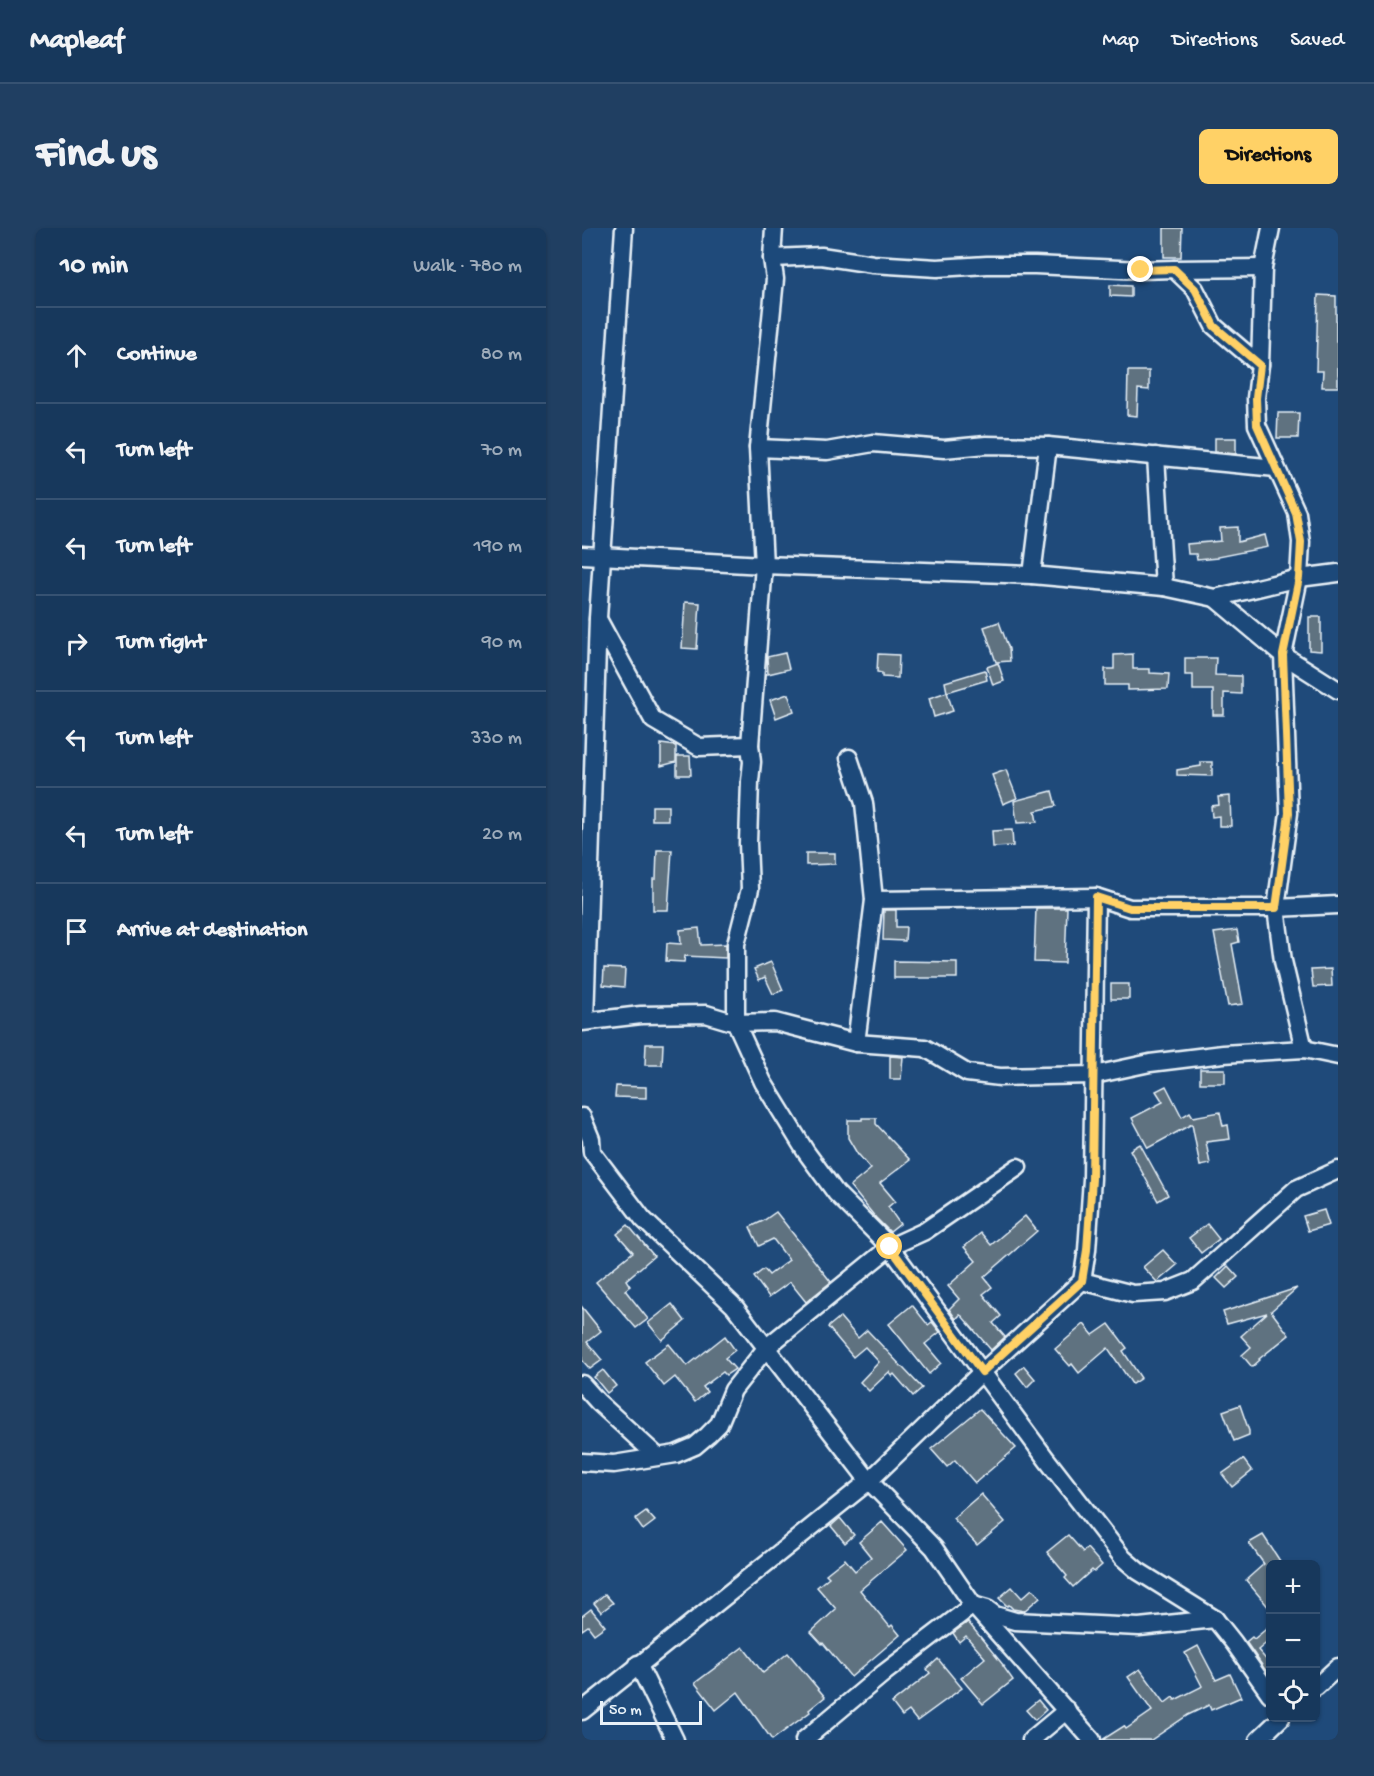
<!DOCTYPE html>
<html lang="en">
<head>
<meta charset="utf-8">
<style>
  :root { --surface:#17385c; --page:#203f62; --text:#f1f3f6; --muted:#9eacbb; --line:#365272; --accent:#ffd166 }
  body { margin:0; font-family:"Gochi Hand",sans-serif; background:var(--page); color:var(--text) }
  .controls { position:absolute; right:18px; bottom:18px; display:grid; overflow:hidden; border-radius:9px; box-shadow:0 2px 4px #0004 }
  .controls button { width:54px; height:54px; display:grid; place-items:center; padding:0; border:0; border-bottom:2px solid var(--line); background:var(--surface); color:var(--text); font:30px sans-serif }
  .scale { position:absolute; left:18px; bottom:15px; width:102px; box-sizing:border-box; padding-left:6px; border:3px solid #e8f1f8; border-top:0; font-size:16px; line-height:21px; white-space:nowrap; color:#e8f1f8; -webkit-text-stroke:4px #1f4a7a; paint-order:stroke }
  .stop { position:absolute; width:18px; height:18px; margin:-14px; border:4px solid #ffd166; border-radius:50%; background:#fff }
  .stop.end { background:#ffd166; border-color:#fff; box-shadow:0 2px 6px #0008 }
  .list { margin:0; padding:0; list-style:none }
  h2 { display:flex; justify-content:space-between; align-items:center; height:78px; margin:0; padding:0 24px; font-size:26px }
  h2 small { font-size:20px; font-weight:400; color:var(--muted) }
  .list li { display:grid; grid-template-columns:39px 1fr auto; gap:18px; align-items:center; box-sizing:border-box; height:96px; padding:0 24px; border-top:2px solid var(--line) }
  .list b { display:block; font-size:22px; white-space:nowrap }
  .list em { font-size:20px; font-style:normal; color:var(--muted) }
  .icon { flex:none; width:33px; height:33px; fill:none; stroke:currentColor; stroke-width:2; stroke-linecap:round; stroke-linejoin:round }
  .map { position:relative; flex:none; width:756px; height:1512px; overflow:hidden; border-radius:9px }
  header { display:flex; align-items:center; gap:36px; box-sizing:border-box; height:84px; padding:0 30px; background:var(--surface); border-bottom:2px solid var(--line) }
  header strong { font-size:28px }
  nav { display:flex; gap:33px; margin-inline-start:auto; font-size:21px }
  .intro { display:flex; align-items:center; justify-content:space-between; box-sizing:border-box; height:144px; padding:0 36px }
  h1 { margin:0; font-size:42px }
  .button { padding:15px 27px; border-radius:9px; background:var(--accent); color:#111; font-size:21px; font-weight:700 }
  main { display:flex; gap:36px; padding:0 36px }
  aside { flex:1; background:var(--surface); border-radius:9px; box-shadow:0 2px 4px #0004 }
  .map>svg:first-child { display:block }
</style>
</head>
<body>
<header>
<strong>Mapleaf</strong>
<nav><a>Map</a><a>Directions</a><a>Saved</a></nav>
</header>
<div class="intro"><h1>Find us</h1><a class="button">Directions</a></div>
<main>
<aside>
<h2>10 min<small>Walk · 780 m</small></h2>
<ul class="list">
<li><svg class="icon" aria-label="ahead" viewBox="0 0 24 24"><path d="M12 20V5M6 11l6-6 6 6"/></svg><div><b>Continue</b></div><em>80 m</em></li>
<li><svg class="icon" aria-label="left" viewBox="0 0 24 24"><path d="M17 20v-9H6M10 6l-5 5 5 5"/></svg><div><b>Turn left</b></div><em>70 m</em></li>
<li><svg class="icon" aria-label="left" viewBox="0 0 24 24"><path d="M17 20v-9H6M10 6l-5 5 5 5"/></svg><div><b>Turn left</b></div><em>190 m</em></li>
<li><svg class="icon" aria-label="right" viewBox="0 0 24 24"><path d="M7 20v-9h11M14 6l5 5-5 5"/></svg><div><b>Turn right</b></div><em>90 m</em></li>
<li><svg class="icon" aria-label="left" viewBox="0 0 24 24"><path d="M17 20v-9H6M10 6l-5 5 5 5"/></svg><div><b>Turn left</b></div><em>330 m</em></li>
<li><svg class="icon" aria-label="left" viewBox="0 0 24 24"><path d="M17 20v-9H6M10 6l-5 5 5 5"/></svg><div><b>Turn left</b></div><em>20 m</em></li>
<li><svg class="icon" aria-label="arrive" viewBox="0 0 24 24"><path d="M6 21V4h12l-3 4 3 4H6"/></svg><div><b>Arrive at destination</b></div></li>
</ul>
</aside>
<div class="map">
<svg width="756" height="1512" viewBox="0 0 756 1512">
  <rect width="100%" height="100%" fill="#1f4a7a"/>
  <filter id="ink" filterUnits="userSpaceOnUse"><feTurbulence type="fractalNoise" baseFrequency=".0167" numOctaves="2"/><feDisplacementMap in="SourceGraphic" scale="12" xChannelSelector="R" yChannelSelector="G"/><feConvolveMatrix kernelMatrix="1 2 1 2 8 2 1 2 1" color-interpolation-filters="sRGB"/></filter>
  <g filter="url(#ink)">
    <g fill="#5e7280" stroke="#e8f1f8" stroke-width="1.5">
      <polygon points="582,0 600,0 599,29 582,29"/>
      <polygon points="528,57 549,58 549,69 528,68"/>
      <polygon points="736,67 754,68 754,113 756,113 756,159 740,159 741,143 734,143"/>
      <polygon points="546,143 567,143 567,162 556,161 555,188 545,187"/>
      <polygon points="696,185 717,185 716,210 695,210"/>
      <polygon points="633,210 654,210 654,226 633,224"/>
      <polygon points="656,299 656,314 683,307 686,319 635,329 635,330 615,332 614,326 606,326 605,316 639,313 638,300"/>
      <polygon points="103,374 118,375 115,421 100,420"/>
      <polygon points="727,389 739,389 739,423 727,422"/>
      <polygon points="417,394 427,421 428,433 414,434 402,399"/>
      <polygon points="203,425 207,441 186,446 185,429"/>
      <polygon points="296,426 317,427 316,450 300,449 300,445 295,444"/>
      <polygon points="551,426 551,441 568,441 568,445 587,446 586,461 546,462 546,457 523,457 523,441 532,441 532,427"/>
      <polygon points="603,430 634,430 633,447 659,448 659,466 642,465 642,487 631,487 631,462 611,462 611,447 603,447"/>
      <polygon points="416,435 422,453 411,457 405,439"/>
      <polygon points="403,442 405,452 365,464 363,454"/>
      <polygon points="365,464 371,483 352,489 347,470"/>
      <polygon points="206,466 212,483 194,490 188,472"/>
      <polygon points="79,516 94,518 94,534 79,538"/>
      <polygon points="95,528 108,528 109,547 95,547"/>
      <polygon points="619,534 630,534 630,548 595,547 595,542 619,538"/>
      <polygon points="424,542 435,570 421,576 410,547"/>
      <polygon points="470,563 474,578 453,583 455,594 435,595 432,573"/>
      <polygon points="648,568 649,598 637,598 637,588 630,589 629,578 637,577 636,569"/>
      <rect x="70" y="578" width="16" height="14"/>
      <polygon points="430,602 431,618 411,619 410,603"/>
      <polygon points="75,622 90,622 86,682 71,682 71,651 74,651"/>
      <polygon points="224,625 253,625 253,636 224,637"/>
      <polygon points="454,680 485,680 483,735 452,734"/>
      <polygon points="302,682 314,682 314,699 324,699 323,713 301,712"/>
      <polygon points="117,700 119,717 144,716 144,730 103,728 102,734 84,733 85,715 99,716 98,702"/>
      <polygon points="655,702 657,714 650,716 661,776 646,778 632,705"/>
      <polygon points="312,733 375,734 375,750 312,750"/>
      <polygon points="189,734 201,762 191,766 183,749 177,752 172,741"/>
      <polygon points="22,740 43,741 42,759 21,757"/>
      <polygon points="749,741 750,758 731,759 729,742"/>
      <rect x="529" y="756" width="18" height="15"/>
      <polygon points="64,816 81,816 80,837 63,837"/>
      <polygon points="308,828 321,829 319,851 308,851"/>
      <rect x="618" y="841" width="25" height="14"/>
      <polygon points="34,858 64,859 64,870 33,869"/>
      <polygon points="584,858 600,889 608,884 611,889 638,884 641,898 646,897 648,911 624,914 628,936 618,938 610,896 566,920 550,890 581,874 574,863"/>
      <polygon points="280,890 294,890 294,896 328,932 298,955 313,973 306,979 318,996 308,1004 294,990 268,958 289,941 277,927 276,927 266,910 266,892 280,892"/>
      <polygon points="558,916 586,967 576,973 548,922"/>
      <polygon points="742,982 747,997 726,1003 721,988"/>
      <polygon points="194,984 249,1054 224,1074 208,1054 187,1069 172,1049 182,1041 187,1047 207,1032 191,1011 177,1018 168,999 181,993"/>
      <polygon points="443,988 455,1003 402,1049 410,1059 401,1066 419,1088 411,1095 423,1109 409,1122 380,1088 378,1087 374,1091 367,1081 377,1071 366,1058 394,1033 382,1019 399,1005 409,1017"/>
      <polygon points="625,996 637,1011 619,1025 607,1010"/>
      <polygon points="46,997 72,1028 44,1052 48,1058 43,1062 66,1091 54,1100 14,1054 51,1024 35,1006"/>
      <polygon points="581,1022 595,1037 575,1054 561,1039"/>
      <polygon points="646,1038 656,1049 644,1060 634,1050"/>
      <polygon points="715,1060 689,1083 707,1107 677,1131 678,1132 670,1139 660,1127 669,1119 659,1108 685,1085 645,1096 641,1084"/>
      <polygon points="90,1076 103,1093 80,1112 66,1095"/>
      <polygon points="330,1077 346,1097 350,1094 358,1104 343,1116 359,1135 347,1146 307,1096"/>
      <polygon points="0,1079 19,1103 5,1114 20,1132 8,1141 0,1132"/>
      <polygon points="258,1089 276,1110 285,1102 340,1160 331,1168 312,1146 310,1148 307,1144 287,1163 278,1154 297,1134 283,1119 271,1129 246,1099"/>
      <polygon points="502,1096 511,1107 527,1096 545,1120 541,1123 559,1150 550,1156 526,1120 497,1145 490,1136 488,1138 473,1121"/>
      <polygon points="143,1108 153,1122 143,1130 153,1141 144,1147 141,1144 121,1159 125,1164 113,1174 93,1149 82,1158 63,1134 87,1116 105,1138"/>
      <polygon points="442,1138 453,1151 445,1159 434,1145"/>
      <polygon points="21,1142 34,1158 25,1165 12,1149"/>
      <polygon points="658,1177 667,1203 667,1207 652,1213 641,1183"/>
      <polygon points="398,1181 434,1220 393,1255 373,1232 365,1239 349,1221"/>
      <polygon points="661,1231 670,1243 650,1259 640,1246"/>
      <polygon points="399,1266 423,1294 395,1317 371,1290"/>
      <polygon points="64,1283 73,1293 61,1302 53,1291"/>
      <polygon points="258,1290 272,1307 263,1315 249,1298"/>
      <polygon points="300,1294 325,1322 278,1362 308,1399 310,1397 318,1407 269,1449 241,1415 240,1416 229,1404 254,1381 235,1359 247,1349 244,1346 263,1331 273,1343 289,1329 277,1314"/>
      <polygon points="486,1307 501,1324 505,1320 520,1337 512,1344 510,1342 491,1359 483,1350 485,1348 465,1324"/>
      <polygon points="681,1307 700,1336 688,1336 688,1381 664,1352 682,1336 667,1315"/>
      <polygon points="430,1359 440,1370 450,1361 458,1369 442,1383 431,1381 427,1377 425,1378 417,1370"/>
      <polygon points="23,1366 31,1375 19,1384 12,1375"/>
      <polygon points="9,1381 23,1398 12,1406 6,1398 0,1402 0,1388"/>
      <polygon points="386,1394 422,1438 421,1438 431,1452 401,1476 379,1450 403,1430 384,1408 377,1414 371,1405"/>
      <polygon points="688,1398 688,1412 676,1422 688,1436 688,1449 664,1414 670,1409 672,1411"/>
      <polygon points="616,1418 634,1452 648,1446 659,1469 629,1482 627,1477 606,1487 569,1512 520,1512 542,1498 544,1501 570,1483 546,1449 558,1441 583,1475 591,1469 593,1472 619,1459 620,1458 603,1425"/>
      <polygon points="161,1419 181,1445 206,1425 243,1469 227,1482 228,1484 190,1512 156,1464 134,1482 113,1455"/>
      <polygon points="356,1431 380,1460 335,1493 327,1483 320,1488 310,1475 348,1445 345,1441"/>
      <polygon points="456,1472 464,1482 453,1492 444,1482"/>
    </g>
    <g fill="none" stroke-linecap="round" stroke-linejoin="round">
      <defs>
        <g id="street">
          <polyline points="192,0 190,30 193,51 176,220 182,337 168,517 170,534 168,553 166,615 168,661 154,716 154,795 181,854 224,924 254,965 308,1019 465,1232 541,1330 556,1343 633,1391 652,1415 688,1466"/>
          <polyline points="190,30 239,28 291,36 355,40 405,37 453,37 559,42 592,41 613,61 632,98 678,137 674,170 675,197 715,285 719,314 717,350 701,427 707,585 694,680 701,733 722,821"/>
          <polyline points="592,41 681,40"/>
          <polyline points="678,137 681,40 689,0"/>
          <polyline points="176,220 245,223 291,215 362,221 404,217 466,218 694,240"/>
          <polyline points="574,228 582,359"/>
          <polyline points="0,327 182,337 450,347 582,359 633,370 717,350 756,345"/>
          <polyline points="450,347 466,218"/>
          <polyline points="633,370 701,427 756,462"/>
          <polyline points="16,391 71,492 117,519 168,517"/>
          <polyline points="267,530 282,575 292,672 274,815"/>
          <polyline points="292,672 514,669 548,680 694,680 756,677"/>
          <polyline points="3,793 16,390 42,0"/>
          <polyline points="0,794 59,787 124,786 154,795 193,794 274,815 343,820 385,845 418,849 512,847 568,835 641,826 722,821 756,828"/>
          <polyline points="0,889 9,911 10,924 61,991 152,1078 287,1253 352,1320 391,1377 510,1512"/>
          <polyline points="500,1053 551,1066 583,1064 611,1053 714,961 756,942"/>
          <polyline points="0,1156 16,1174 75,1228"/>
          <polyline points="0,1234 32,1236 94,1226 113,1218 126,1207 137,1196 151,1162 185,1119 308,1019 343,1003 436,939"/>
          <polyline points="56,1436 93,1512"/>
          <polyline points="734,1459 756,1439"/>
          <polyline points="0,1483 287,1253 400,1144 500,1053 505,1022 510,951 514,669"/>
          <polyline points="222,1512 302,1445 391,1377 405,1381 413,1387 433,1393 557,1399 633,1391"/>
          <polyline points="449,1512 485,1482"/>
          <polyline points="676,1512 699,1490"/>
        </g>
      </defs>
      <use href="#street" stroke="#e8f1f8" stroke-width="21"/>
      <use href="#street" stroke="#1f4a7a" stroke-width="16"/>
    </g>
  </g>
  <g fill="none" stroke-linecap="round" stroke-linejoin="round" filter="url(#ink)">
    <polyline stroke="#ffd166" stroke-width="8" points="308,1019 400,1144 500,1053 505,1022 510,951 514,669 548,680 694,680 707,585 701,427 717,350 719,314 714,285 675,197 674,170 678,137 632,98 613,61 592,41 559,42"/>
  </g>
</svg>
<div class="controls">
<button>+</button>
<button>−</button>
<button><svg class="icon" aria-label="locate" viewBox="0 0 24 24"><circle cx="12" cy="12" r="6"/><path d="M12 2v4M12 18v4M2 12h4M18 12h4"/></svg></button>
</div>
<div class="scale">50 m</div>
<div class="stop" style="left:308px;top:1019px"></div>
<div class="stop end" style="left:559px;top:42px"></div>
</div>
</main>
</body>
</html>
